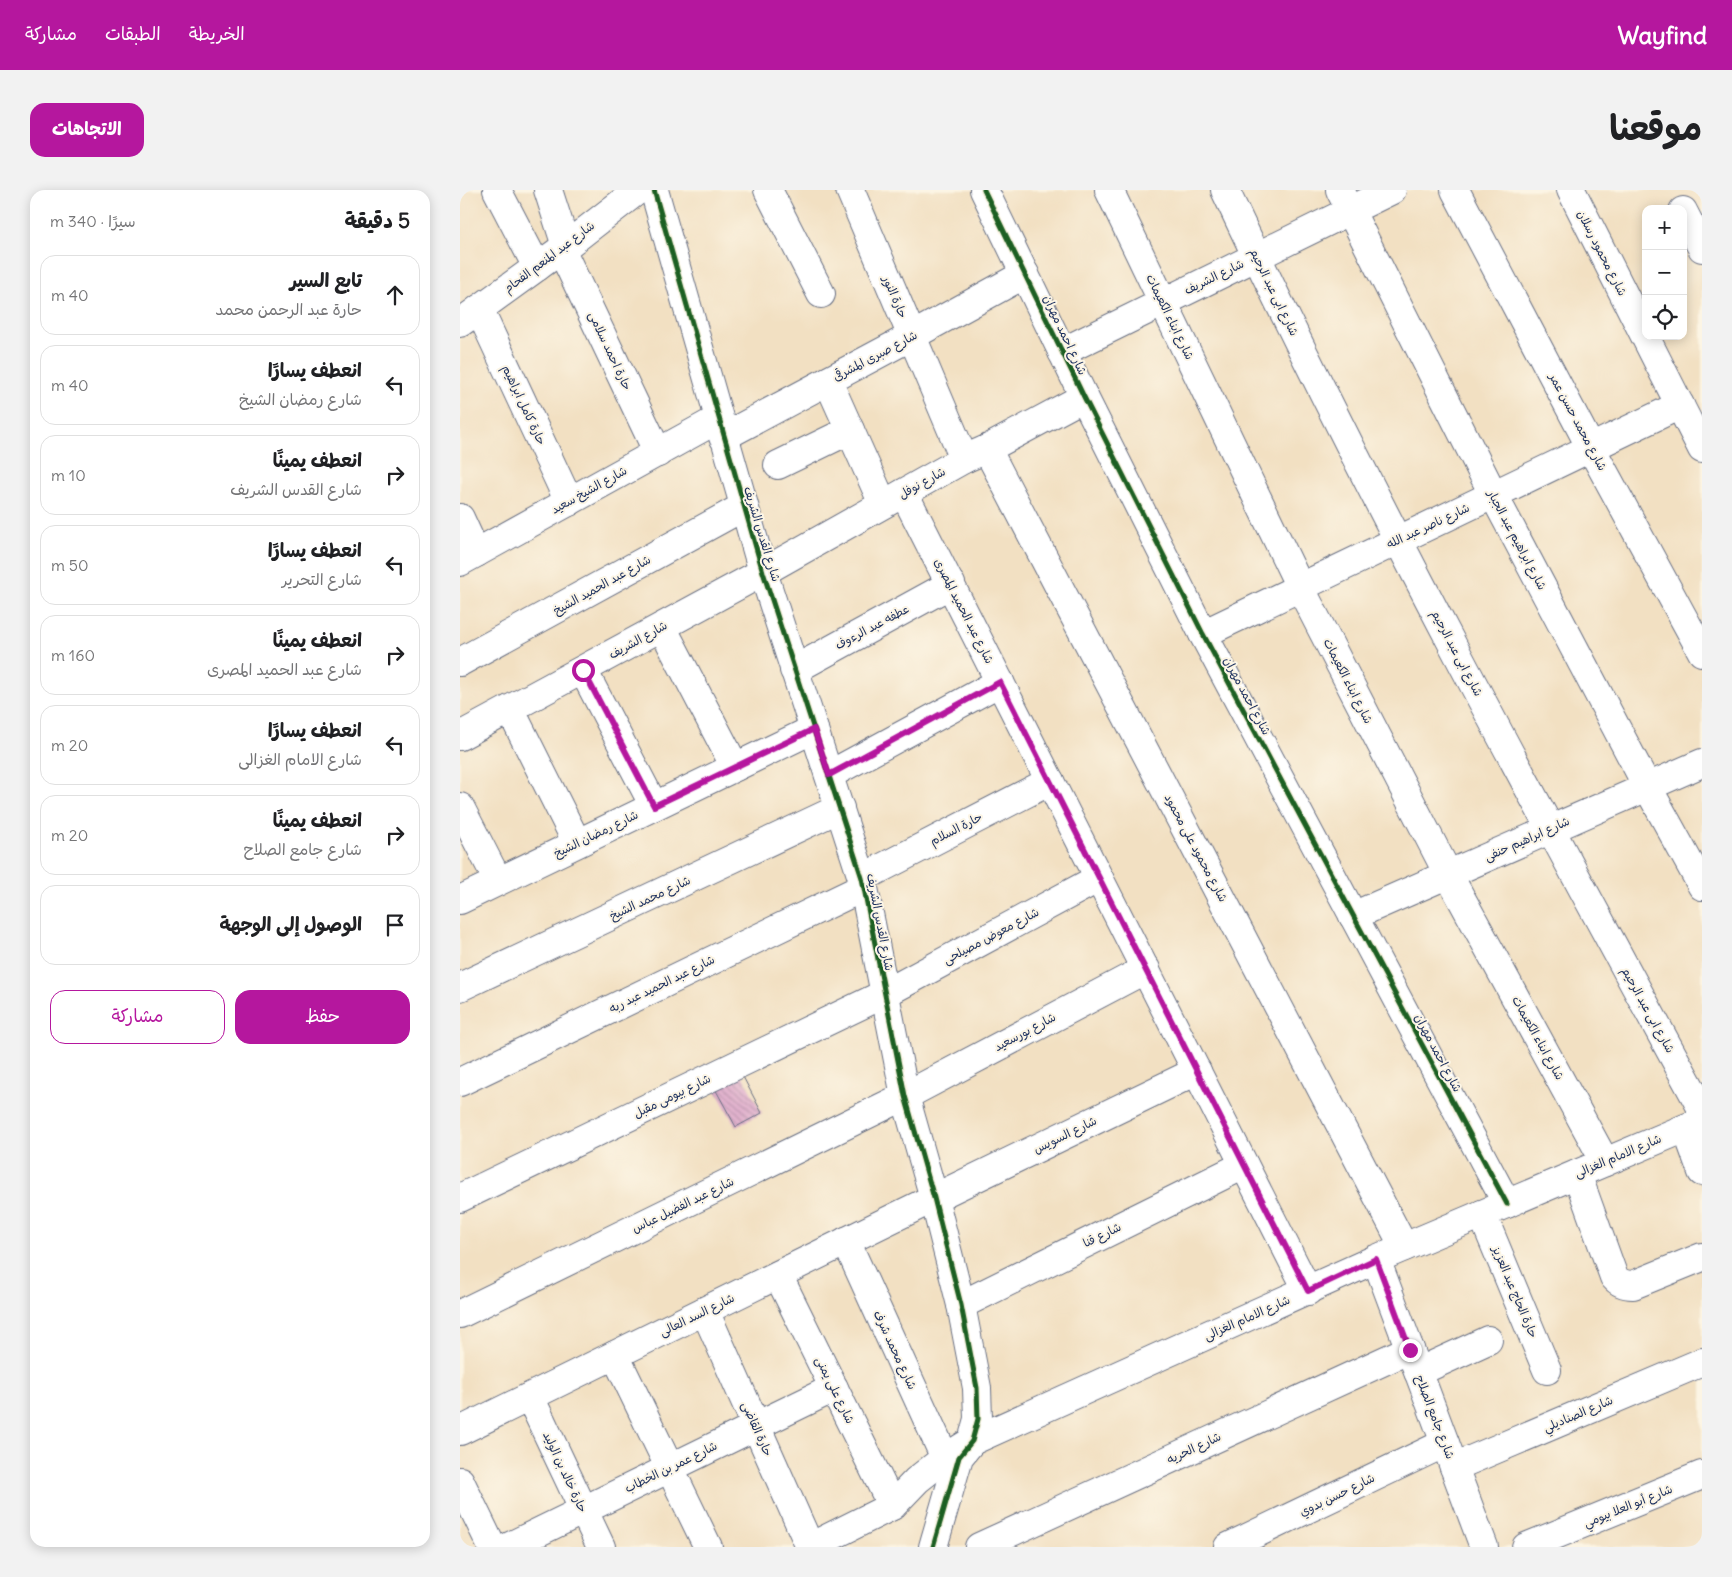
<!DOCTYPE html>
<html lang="ar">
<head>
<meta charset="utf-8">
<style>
  :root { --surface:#fff; --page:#f2f2f2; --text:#202124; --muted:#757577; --line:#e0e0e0; --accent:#b5179e }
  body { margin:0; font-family:Delius,"Playpen Sans Arabic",sans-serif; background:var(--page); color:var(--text); direction:rtl }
  .controls { position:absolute; right:15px; top:15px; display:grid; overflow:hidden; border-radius:10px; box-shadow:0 2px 12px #0003 }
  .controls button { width:45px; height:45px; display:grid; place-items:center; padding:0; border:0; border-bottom:1px solid var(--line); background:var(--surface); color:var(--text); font:25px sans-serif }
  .stop { position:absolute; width:15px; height:15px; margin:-11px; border:4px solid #b5179e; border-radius:50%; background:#fff }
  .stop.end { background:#b5179e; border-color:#fff; box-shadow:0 1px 5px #0008 }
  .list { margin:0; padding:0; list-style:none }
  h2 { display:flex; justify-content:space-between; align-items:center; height:65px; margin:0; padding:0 20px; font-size:21px }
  h2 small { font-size:16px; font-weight:400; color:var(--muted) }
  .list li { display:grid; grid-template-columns:32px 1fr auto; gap:15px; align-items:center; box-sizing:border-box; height:80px; margin:0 10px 10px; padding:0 10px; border:1px solid var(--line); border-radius:15px }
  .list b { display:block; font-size:19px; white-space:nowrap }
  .list p { margin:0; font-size:16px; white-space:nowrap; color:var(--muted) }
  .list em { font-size:16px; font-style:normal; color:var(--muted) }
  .actions { display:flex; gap:10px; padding:15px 20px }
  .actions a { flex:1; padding:11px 0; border:1px solid var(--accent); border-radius:15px; text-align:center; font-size:18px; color:var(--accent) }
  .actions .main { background:var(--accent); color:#fff }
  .icon { flex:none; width:28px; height:28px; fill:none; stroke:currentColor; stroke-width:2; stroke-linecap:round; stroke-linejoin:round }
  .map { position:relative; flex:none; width:1242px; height:1357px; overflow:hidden; direction:ltr; border-radius:15px }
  header { display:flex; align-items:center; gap:30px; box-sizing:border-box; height:70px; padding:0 25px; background:var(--accent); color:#fff }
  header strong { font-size:24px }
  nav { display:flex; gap:28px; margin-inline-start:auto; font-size:18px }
  .intro { display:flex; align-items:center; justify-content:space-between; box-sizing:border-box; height:120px; padding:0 30px }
  h1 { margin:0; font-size:35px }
  .button { padding:12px 22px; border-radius:15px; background:var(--accent); color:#fff; font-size:18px; font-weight:700 }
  main { display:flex; gap:30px; padding:0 30px }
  aside { flex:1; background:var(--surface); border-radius:15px; box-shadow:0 2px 12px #0003 }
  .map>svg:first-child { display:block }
</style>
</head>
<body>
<header>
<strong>Wayfind</strong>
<nav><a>الخريطة</a><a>الطبقات</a><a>مشاركة</a></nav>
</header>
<div class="intro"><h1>موقعنا</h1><a class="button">الاتجاهات</a></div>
<main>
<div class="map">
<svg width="1242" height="1357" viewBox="0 0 1242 1357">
  <defs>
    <pattern id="building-back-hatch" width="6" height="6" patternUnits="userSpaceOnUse" patternTransform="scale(1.25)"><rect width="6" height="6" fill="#e0aecc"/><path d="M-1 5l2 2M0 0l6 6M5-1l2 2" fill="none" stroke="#b58ea9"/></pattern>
  </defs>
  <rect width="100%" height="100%" fill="#fcf5e5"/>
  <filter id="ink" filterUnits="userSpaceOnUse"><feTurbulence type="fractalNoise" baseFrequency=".02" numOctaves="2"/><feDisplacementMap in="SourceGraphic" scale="10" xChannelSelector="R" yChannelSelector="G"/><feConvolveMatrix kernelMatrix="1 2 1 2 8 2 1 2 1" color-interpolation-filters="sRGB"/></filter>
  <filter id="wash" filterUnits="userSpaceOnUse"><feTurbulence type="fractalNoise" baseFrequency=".0096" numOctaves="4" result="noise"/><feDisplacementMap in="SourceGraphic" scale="20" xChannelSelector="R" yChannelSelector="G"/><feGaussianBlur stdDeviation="1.12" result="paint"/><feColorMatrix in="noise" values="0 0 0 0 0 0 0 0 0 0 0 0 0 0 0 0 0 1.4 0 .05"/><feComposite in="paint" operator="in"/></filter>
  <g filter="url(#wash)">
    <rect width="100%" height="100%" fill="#f2e0c2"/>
    <g id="blocks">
      <polygon fill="url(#building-back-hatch)" points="280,881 302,923 276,937 253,895"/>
    </g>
  </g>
  <g filter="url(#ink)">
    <use href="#blocks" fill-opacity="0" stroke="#666d81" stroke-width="1"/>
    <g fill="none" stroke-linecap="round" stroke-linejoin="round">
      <defs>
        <g id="minor">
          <polyline points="37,0 77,77"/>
          <polyline points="88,0 106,56"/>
          <polyline points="194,0 303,382 402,688 445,906 474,1008 501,1115 517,1198 518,1229 512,1251 499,1267 473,1357"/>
          <polyline points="308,0 361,104"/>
          <polyline points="390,0 504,269"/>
          <polyline points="524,0 624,207 743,444 1047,1014"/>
          <polyline points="649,0 840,397 988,684 1145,972"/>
          <path d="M 765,0 C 912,312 1077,616 1242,919"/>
          <polyline points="880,0 1033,304 1187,596 1242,696"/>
          <polyline points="995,0 1131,258 1242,462"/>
          <polyline points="1111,0 1242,259"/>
          <polyline points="1223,21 1242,58"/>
          <polyline points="101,59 198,263"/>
          <polyline points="19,119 109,312"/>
          <polyline points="0,133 106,56 178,0"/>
          <polyline points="602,162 932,0"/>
          <polyline points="368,191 423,314"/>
          <polyline points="263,247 452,146 565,84"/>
          <polyline points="527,259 944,1057"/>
          <polyline points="318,275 390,240"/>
          <polyline points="444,303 848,1101"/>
          <polyline points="0,328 16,363"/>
          <polyline points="0,372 258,229"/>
          <polyline points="202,437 275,577"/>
          <polyline points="743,444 1220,215"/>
          <polyline points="0,472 283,317"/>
          <polyline points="123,480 194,616"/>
          <polyline points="334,480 491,394"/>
          <polyline points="50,519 117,653"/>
          <polyline points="0,546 303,382 504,269 527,259 624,207"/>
          <polyline points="369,585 540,492"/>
          <polyline points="0,617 38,691"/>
          <polyline points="402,688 590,591"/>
          <polyline points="0,710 354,539"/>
          <polyline points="893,726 1242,573"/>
          <polyline points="0,797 380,618"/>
          <polyline points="0,892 404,697"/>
          <polyline points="1226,938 1242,982"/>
          <path d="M 1117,984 L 1154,1087 C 1159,1093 1165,1095 1173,1095 L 1242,1067"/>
          <polyline points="0,1008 424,804 639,688"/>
          <polyline points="1022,1024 1087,1180"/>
          <polyline points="386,1051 485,1268"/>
          <polyline points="916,1069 1024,1357"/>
          <polyline points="318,1085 432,1316"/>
          <polyline points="501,1115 784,975"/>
          <polyline points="245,1121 350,1357"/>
          <polyline points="0,1124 445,906 686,779"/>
          <polyline points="155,1165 248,1357"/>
          <polyline points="958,1182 1028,1150"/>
          <polyline points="70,1207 141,1357"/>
          <polyline points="0,1241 474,1008 737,881"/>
          <polyline points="994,1277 1242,1172"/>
          <polyline points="0,1291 32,1357"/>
          <polyline points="48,1357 374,1198"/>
          <polyline points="350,1357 432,1316 457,1290 485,1268 512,1251 916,1069 1242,931"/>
          <polyline points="519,1357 950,1159"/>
          <polyline points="768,1357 985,1253"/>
          <polyline points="1066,1357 1242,1285"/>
        </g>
      </defs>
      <use href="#minor" stroke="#666d81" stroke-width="30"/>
      <use href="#minor" stroke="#fff" stroke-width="28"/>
      <defs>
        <g id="cycleway">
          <polyline points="194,0 303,382 402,688 445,906 474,1008 501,1115 517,1198 518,1229 512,1251 499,1267 473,1357"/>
          <polyline points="524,0 624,207 743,444 1047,1014"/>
        </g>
      </defs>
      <use href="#cycleway" stroke="#fcf5e5" stroke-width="8"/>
      <use href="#cycleway" stroke="#1b5e20" stroke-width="5"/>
    </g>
  </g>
  <g fill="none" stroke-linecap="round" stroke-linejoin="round" filter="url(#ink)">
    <polyline stroke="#b5179e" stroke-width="6" points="123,480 194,616 354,539 369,585 540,492 848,1101 916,1069 950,1160"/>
  </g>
  <g text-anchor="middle" stroke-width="4" stroke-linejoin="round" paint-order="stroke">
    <g font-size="12" fill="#1b2f5e" stroke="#fcf5e5">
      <text transform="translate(1142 63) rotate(63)" y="4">شارع محمود رسلان</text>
      <text transform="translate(89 67) rotate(-37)" y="4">شارع عبد المنعم الفحام</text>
      <text transform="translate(754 87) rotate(-26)" y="4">شارع الشريف</text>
      <text transform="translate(814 102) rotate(64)" y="4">شارع ابى عبد الرحيم</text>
      <text transform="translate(435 107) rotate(67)" y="4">حارة النور</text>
      <text transform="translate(710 127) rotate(64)" y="4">شارع ابناء الكعيمات</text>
      <text transform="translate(605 145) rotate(65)" y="4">شارع احمد مهران</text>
      <text transform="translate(150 161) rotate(65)" y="4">حارة احمد سلامى</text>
      <text transform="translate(415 166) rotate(-28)" y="4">شارع صبرى المشرقى</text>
      <text transform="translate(64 215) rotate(65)" y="4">حارة كامل ابراهيم</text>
      <text transform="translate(1118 232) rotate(62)" y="4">شارع محمد حسن عمر</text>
      <text transform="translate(462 293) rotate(-29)" y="4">شارع نوفل</text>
      <text transform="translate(129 300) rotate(-29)" y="4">شارع الشيخ سعيد</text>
      <text transform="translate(968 336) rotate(-25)" y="4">شارع ناصر عبد الله</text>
      <text transform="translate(302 344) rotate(73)" y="4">شارع القدس الشريف</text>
      <text transform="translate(1057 350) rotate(62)" y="4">شارع ابراهيم عبد الجبار</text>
      <text transform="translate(142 395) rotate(-29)" y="4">شارع عبد الحميد الشيخ</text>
      <text transform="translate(504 421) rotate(63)" y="4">شارع عبد الحميد المصرى</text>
      <text transform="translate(412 437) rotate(-28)" y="4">عطفه عبد الرءوف</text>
      <text transform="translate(178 450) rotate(-29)" y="4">شارع الشريف</text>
      <text transform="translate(997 463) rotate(62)" y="4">شارع ابى عبد الرحيم</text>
      <text transform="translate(888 491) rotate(63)" y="4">شارع ابناء الكعيمات</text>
      <text transform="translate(787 506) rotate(62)" y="4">شارع احمد مهران</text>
      <text transform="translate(496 639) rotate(-27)" y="4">حارة السلام</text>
      <text transform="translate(136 644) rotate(-26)" y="4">شارع رمضان الشيخ</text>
      <text transform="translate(1067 649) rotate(-24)" y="4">شارع ابراهيم حنفى</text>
      <text transform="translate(736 658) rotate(62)" y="4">شارع محمود على محمود</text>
      <text transform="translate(190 708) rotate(-25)" y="4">شارع محمد الشيخ</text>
      <text transform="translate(420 732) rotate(79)" y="4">شارع القدس الشريف</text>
      <text transform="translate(531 746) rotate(-28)" y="4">شارع معوض مصيلحى</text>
      <text transform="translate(202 794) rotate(-26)" y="4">شارع عبد الحميد عبد ربه</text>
      <text transform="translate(1188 820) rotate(61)" y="4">شارع ابى عبد الرحيم</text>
      <text transform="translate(565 842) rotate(-28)" y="4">شارع بورسعيد</text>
      <text transform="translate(1078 848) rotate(61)" y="4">شارع ابناء الكعيمات</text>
      <text transform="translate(978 863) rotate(62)" y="4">شارع احمد مهران</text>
      <text transform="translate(212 906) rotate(-26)" y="4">شارع بيومى مقبل</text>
      <text transform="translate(605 945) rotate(-26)" y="4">شارع السويس</text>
      <text transform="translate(1158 966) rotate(-23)" y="4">شارع الامام الغزالى</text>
      <text transform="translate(223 1015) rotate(-26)" y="4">شارع عبد الفضيل عباس</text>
      <text transform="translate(642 1045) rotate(-26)" y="4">شارع قنا</text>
      <text transform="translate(1055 1102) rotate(67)" y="4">حارة الحاج عبد العزيز</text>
      <text transform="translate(237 1125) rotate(-26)" y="4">شارع السد العالى</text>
      <text transform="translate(787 1128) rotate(-24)" y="4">شارع الامام الغزالى</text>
      <text transform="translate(435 1160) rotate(65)" y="4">شارع محمد شرف</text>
      <text transform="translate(375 1200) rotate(64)" y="4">شارع على يمنى</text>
      <text transform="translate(1118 1224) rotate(-23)" y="4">شارع الصناديلي</text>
      <text transform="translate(975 1227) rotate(69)" y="4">شارع جامع الصلاح</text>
      <text transform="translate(297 1239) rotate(66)" y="4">حارة القاضى</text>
      <text transform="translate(734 1258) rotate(-25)" y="4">شارع الحريه</text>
      <text transform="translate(211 1277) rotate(-26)" y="4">شارع عمر بن الخطاب</text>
      <text transform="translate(105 1282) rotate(65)" y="4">حارة خالد بن الوليد</text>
      <text transform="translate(877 1305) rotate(-26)" y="4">شارع حسن بدوي</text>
      <text transform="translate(1168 1316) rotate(-22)" y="4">شارع أبو العلا بيومي</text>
    </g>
  </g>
</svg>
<div class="controls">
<button>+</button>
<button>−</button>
<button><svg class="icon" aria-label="locate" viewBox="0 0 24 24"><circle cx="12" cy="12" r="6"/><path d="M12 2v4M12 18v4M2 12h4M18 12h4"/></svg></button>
</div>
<div class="stop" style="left:123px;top:480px"></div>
<div class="stop end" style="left:950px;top:1160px"></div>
</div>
<aside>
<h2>5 دقيقة<small>سيرًا · 340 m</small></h2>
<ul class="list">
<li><svg class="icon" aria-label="ahead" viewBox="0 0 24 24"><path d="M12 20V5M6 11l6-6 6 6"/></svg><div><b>تابع السير</b><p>حارة عبد الرحمن محمد</p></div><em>40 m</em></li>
<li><svg class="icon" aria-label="left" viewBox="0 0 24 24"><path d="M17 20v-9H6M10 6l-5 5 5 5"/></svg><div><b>انعطف يسارًا</b><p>شارع رمضان الشيخ</p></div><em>40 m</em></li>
<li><svg class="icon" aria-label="right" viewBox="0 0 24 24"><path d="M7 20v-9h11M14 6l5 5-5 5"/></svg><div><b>انعطف يمينًا</b><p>شارع القدس الشريف</p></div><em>10 m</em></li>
<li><svg class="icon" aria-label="left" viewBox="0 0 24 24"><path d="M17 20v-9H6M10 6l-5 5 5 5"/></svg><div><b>انعطف يسارًا</b><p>شارع التحرير</p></div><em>50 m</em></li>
<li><svg class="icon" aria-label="right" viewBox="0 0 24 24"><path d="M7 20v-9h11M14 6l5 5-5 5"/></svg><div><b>انعطف يمينًا</b><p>شارع عبد الحميد المصرى</p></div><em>160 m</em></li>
<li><svg class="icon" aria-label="left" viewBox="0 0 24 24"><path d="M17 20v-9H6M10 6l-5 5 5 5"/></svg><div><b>انعطف يسارًا</b><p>شارع الامام الغزالى</p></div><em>20 m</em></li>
<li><svg class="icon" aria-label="right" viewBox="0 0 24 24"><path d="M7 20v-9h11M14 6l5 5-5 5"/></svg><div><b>انعطف يمينًا</b><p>شارع جامع الصلاح</p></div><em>20 m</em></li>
<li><svg class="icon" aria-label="arrive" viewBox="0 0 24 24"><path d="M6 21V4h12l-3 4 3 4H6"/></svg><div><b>الوصول إلى الوجهة</b></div></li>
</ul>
<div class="actions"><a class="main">حفظ</a><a>مشاركة</a></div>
</aside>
</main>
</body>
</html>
